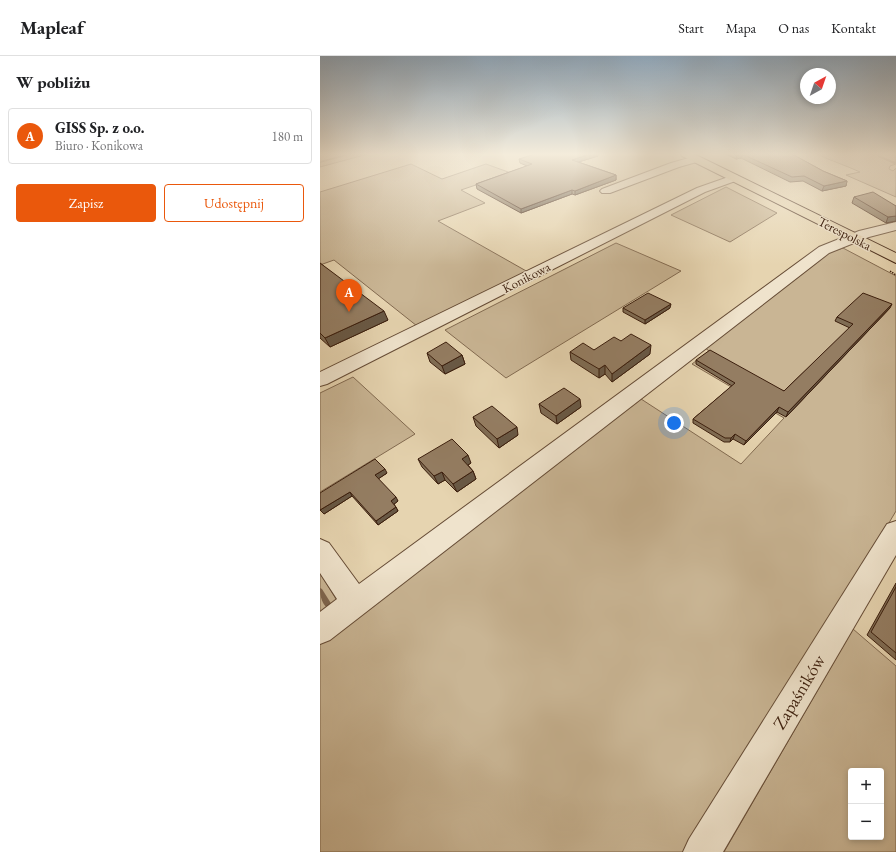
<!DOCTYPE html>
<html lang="pl">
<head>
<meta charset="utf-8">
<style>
  :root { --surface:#fff; --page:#f6f6f6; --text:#202124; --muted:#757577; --line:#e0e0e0; --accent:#ea580c }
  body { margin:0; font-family:"EB Garamond",serif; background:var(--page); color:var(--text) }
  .controls { position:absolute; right:12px; bottom:12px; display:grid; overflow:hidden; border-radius:4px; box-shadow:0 2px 6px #0003 }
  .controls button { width:36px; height:36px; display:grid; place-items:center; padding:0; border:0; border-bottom:1px solid var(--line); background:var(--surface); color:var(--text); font:20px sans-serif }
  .compass { position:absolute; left:480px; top:12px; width:36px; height:36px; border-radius:50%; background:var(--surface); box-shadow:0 2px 6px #0003; rotate:40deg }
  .you { position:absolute; left:354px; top:367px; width:14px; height:14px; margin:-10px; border:3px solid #fff; border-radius:50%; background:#1a73e8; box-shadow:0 0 0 6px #1a73e833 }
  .badge { display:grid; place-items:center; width:26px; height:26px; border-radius:50%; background:var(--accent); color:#fff; font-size:13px; font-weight:700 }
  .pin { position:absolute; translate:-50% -33px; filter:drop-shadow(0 1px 2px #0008) }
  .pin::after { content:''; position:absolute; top:21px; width:14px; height:12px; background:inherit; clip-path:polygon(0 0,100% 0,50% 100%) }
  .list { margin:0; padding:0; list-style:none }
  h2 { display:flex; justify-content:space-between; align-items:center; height:52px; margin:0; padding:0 16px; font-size:17px }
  h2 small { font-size:13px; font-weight:400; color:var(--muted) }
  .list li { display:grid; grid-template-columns:26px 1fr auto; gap:12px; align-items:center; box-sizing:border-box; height:56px; margin:0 8px 8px; padding:0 8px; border:1px solid var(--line); border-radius:4px }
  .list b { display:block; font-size:15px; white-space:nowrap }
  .list p { margin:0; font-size:13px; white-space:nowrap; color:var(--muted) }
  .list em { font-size:13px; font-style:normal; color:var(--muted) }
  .actions { display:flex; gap:8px; padding:12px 16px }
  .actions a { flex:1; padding:9px 0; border:1px solid var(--accent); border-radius:4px; text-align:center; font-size:14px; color:var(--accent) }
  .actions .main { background:var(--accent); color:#fff }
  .map { position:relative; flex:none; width:576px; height:796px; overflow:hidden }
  header { display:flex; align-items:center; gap:24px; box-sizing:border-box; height:56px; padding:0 20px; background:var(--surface); border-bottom:1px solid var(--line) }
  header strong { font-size:19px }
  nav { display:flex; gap:22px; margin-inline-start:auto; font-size:14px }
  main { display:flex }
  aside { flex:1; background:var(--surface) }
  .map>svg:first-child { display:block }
</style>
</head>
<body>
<header>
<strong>Mapleaf</strong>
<nav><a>Start</a><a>Mapa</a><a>O nas</a><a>Kontakt</a></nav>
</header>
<main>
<aside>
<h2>W pobliżu<small></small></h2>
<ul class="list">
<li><span class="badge">A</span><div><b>GISS Sp. z o.o.</b><p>Biuro · Konikowa</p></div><em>180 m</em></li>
</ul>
<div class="actions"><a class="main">Zapisz</a><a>Udostępnij</a></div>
</aside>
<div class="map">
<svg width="576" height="796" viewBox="0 0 576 796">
  <rect width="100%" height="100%" fill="#e6d4b0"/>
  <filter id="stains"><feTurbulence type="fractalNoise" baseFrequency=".005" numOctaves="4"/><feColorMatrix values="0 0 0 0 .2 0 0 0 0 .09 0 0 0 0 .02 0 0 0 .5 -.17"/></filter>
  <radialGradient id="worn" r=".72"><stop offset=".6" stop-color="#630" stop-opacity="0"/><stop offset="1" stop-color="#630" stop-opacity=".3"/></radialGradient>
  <g fill="#c9b594" stroke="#826a50" fill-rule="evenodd">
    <polygon points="0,98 48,98 0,111"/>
    <path d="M 497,98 L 575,98 L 576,108 L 570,110 L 569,113 L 573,115 L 576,112 L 576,141 L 526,119 L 540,116 C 525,109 511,105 497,98 Z"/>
    <polygon points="91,108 122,123 166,108 191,117 141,134 165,147 118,165 208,216 97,270 14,204 0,209 0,136"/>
    <polygon points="406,131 457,157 410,186 351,159"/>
    <polygon points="296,187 361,215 186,322 125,274"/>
    <polygon points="523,192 576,220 576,455 506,573 366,796 0,796 0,582 318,341 421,408 464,362 372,308 389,295 384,291 508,197"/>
    <polygon points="33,321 95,378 0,436 0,337"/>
    <polygon points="0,517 16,543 17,550 4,563 0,555"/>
    <path d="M 533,573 L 576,610 L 576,796 L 404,796 ZM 531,715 L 561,715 L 561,781 L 531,781 Z"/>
  </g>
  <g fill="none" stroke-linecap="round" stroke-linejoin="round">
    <g fill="#7f664e" fill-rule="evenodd">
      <polygon points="28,98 32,98 0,107 0,105"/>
      <polygon points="558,99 576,106 576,107 574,108 558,101"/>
      <path d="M 0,532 L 2,533 L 12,549 L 14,551 L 12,553 L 10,554 C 2,549 0,541 0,532 Z"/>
    </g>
    <defs>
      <g id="minor">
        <polygon points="376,100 381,103 380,105 359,111 290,137 282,137 280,135 282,133 351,107"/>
        <polygon points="414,119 418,120 420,122 418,124 385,136 7,328 0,330 0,316 377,132"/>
        <polygon points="576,166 576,174 549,181 509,197 10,584 0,588 0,556 17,543 0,517 0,483 9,487 39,528 499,191 539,175"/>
        <polygon points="576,465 576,499 403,796 363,796 369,783 567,468"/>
      </g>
      <polygon id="major" points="361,98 374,98 576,197 576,207 362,100"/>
    </defs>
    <use href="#minor" stroke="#664c36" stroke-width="2"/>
    <use href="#major" stroke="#3b1e0d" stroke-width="2"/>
    <polyline stroke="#3b1e0d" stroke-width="1.5" stroke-dasharray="1.5 1" stroke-linecap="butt" points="570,215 576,219"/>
    <use href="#minor" fill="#efe3cc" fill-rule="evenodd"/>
    <use href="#major" fill="#e6d4b0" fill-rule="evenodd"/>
  </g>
  <g fill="#7f6c54" stroke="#3b1e0d">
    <polygon points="406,98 472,98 503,115 527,125 526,130 502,135 483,125 470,126 421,102 416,103"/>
    <polygon points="278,100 258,106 296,119 296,124 255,139 252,138 201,157 157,133 156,128 207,110 200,107 199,103"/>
    <polygon points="534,141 576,150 576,165 566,167 532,147"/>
    <polygon points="0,207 68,264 10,291 0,282"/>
    <polygon points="303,252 350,252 325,268 303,256"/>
    <polygon points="570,252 466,361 457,356 424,389 413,383 410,386 404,386 373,367 373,363 412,330 376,308 376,304 464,335 530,272 515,265 517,261"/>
    <polygon points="301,285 330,298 292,326 285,318 279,322 251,304 250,296 274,294"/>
    <polygon points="107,297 142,299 145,308 125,318 110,306"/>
    <polygon points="219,348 261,351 237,368 221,357"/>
    <polygon points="153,361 198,379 179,392 156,370"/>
    <polygon points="98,403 151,407 148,409 153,415 156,423 137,436 125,424 118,428 102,411"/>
    <polygon points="67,417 58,423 78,445 74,448 78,455 58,469 32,440 4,458 0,454"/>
    <polygon points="576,527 576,604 547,579"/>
  </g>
  <g fill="#685845" stroke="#3b1e0d">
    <polygon points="270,98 278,98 278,100 252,108 252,104"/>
    <polygon points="422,98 421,102 416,103 417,99"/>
    <polygon points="296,119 296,124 255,139 255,135"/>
    <polygon points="527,125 526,130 502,135 504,130"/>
    <polygon points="252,134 252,138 201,157 201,153"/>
    <polygon points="576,160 576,165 566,167 568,161"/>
    <polygon points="351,248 350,252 325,268 325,264"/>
    <polygon points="572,248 570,252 466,361 468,356"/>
    <polygon points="64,255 68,264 10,291 5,282"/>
    <polygon points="331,289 330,298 292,326 292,318"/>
    <polygon points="142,299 145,308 125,318 122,310"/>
    <polygon points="285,309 285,318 279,322 279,313"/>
    <polygon points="260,343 261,351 237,368 236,360"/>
    <polygon points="459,351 457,356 424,389 426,385"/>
    <polygon points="197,371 198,379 179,392 177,383"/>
    <polygon points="415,378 413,383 410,386 411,382"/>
    <polygon points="148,399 151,407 145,411 142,403"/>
    <polygon points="65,413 67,417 58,423 55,419"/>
    <polygon points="153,415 156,423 137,436 133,428"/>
    <polygon points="122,416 125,424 118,428 114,420"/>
    <polygon points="30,436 32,440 4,458 0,454"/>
    <polygon points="76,441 78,445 73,449 71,445"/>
    <polygon points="76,451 78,455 58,469 56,465"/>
  </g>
  <g fill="#947d62" stroke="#3b1e0d">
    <polygon points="215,98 270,98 252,104 296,119 255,135 252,134 201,153 156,128 212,108 199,103"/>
    <polygon points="422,98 472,98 503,115 527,125 504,130 484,120 472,121"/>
    <polygon points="553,136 576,150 576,160 568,161 534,141"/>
    <polygon points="0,207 64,255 5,282 0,277"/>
    <polygon points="328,237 351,248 325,264 303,252"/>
    <polygon points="543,237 572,248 468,356 459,351 426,385 415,378 411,382 405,382 373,363 415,327 376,304 390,294 464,335 533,268 517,261"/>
    <polygon points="311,278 331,289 292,318 285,309 279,313 250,296 263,287 274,294 294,281 301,285"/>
    <polygon points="126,286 142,299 122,310 107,297"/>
    <polygon points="244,332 260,343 236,360 219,348"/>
    <polygon points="172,350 197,371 177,383 153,361"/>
    <polygon points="132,383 148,399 142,403 153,415 133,428 122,416 114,420 98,403"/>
    <polygon points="55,403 65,413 55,419 76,441 71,445 76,451 56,465 30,436 0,454 0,437"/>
    <polygon points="576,531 576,597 551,576"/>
  </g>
  <linearGradient id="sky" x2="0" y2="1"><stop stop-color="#90a8bc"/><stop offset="0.47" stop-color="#f4ecdb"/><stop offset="1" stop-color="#f4ecdb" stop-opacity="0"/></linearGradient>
  <rect width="576" height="209" fill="url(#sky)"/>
  <g text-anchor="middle" stroke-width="3" stroke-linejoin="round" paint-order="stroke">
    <g font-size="13" fill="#3b1e0d" stroke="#efe3cc">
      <text transform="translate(525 177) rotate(27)" y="5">Terespolska</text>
      <text transform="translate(206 221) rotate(-27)" y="5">Konikowa</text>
    </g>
    <g font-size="18" fill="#3b1e0d" stroke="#efe3cc">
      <text transform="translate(479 636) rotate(-59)" y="6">Zapaśników</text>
    </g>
  </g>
  <rect width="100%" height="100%" filter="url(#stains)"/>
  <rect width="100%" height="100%" fill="url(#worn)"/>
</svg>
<div class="controls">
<button>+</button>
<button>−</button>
</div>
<svg class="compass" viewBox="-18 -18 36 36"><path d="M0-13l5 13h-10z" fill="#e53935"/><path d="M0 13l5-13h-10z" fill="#757577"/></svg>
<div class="you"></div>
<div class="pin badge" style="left:29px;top:256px">A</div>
</div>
</main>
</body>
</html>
